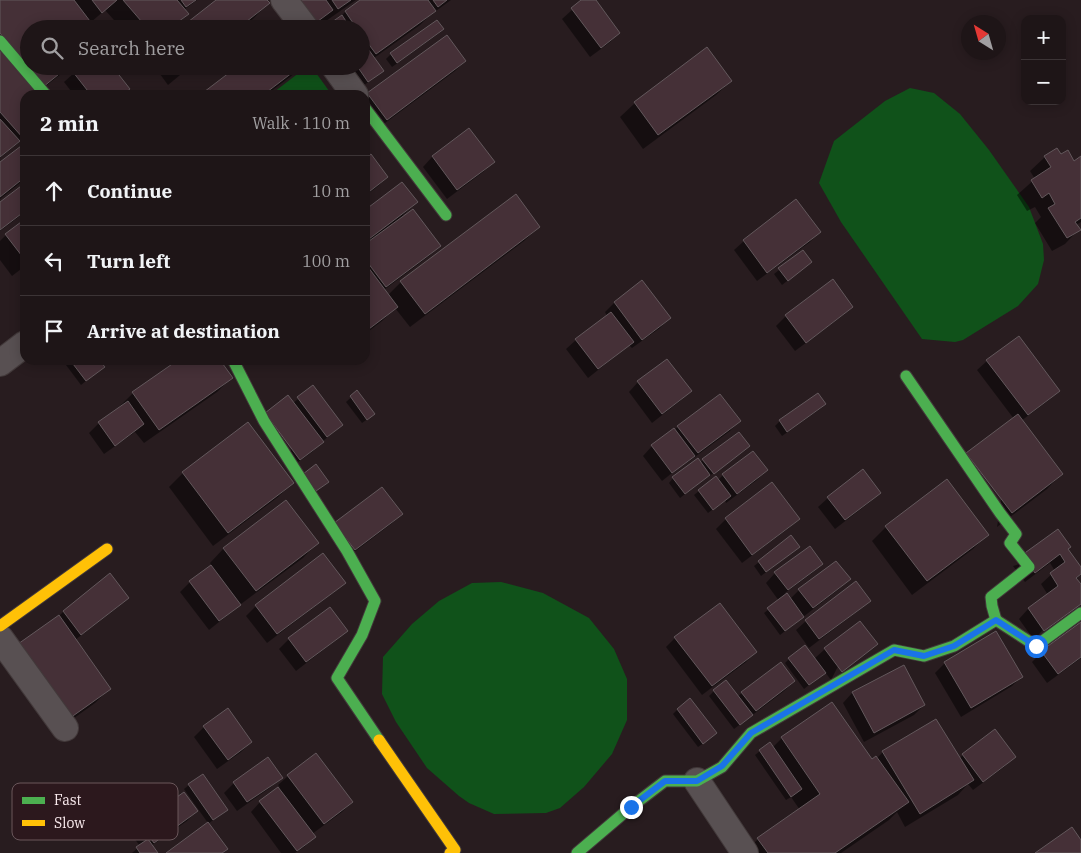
<!DOCTYPE html>
<html lang="en">
<head>
<meta charset="utf-8">
<style>
  :root { --surface:#1e1517; --page:#2b2224; --text:#f1f3f6; --muted:#a19fa1; --line:#3c3436 }
  body { margin:0; font-family:"IBM Plex Serif",serif; background:var(--page); color:var(--text) }
  .controls { position:absolute; right:15px; top:15px; display:grid; overflow:hidden; border-radius:10px; box-shadow:0 2px 12px #0003 }
  .controls button { width:45px; height:45px; display:grid; place-items:center; padding:0; border:0; border-bottom:1px solid var(--line); background:var(--surface); color:var(--text); font:25px sans-serif }
  .compass { position:absolute; left:961px; top:15px; width:45px; height:45px; border-radius:50%; background:var(--surface); box-shadow:0 2px 12px #0003; rotate:323deg }
  .stop { position:absolute; width:15px; height:15px; margin:-11px; border:4px solid #1a73e8; border-radius:50%; background:#fff }
  .stop.end { background:#1a73e8; border-color:#fff; box-shadow:0 1px 5px #0008 }
  .list { margin:0; padding:0; list-style:none }
  h2 { display:flex; justify-content:space-between; align-items:center; height:65px; margin:0; padding:0 20px; font-size:21px }
  h2 small { font-size:16px; font-weight:400; color:var(--muted) }
  .list li { display:grid; grid-template-columns:32px 1fr auto; gap:15px; align-items:center; box-sizing:border-box; height:70px; padding:0 20px; border-top:1px solid var(--line) }
  .list b { display:block; font-size:19px; white-space:nowrap }
  .list em { font-size:16px; font-style:normal; color:var(--muted) }
  .icon { flex:none; width:28px; height:28px; fill:none; stroke:currentColor; stroke-width:2; stroke-linecap:round; stroke-linejoin:round }
  .map { position:relative; flex:none; width:1081px; height:853px; overflow:hidden }
  .search { position:absolute; background:var(--surface); box-shadow:0 2px 12px #0003; left:20px; top:20px; width:350px; height:55px; display:flex; align-items:center; gap:12px; box-sizing:border-box; padding:0 18px; border-radius:28px; color:var(--muted); font-size:19px }
  .panel { position:absolute; background:var(--surface); box-shadow:0 2px 12px #0003; left:20px; top:90px; width:350px; height:275px; border-radius:15px }
  .map>svg:first-child { display:block }
</style>
</head>
<body>
<div class="map">
<svg width="1081" height="853" viewBox="0 0 1081 853">
  <rect width="100%" height="100%" fill="#281c1f"/>
  <g fill="#10521a">
    <polygon points="308,66 311,66 332,95 270,95"/>
    <polygon points="910,88 934,93 960,114 989,150 1029,207 1043,244 1044,260 1038,284 1018,306 963,340 955,342 922,339 841,222 819,183 834,141 885,101"/>
    <polygon points="501,582 543,593 589,618 614,649 627,679 627,720 612,754 584,787 560,808 546,813 494,814 469,803 459,796 427,768 396,722 382,694 383,657 412,624 439,601 472,583"/>
  </g>
  <g fill="#0007">
    <polygon points="0,0 197,0 184,10 187,14 172,29 122,29 105,10 90,23 29,29 29,66 71,66 37,93 25,95 25,137 0,158"/>
    <polygon points="218,0 266,0 268,3 254,18 240,29 181,29"/>
    <polygon points="287,0 356,0 323,23 321,20 309,29"/>
    <polygon points="362,0 451,0 429,16 420,25 374,58 383,71 363,86 349,66 361,66 361,29 324,29 339,19 345,12"/>
    <polygon points="583,0 594,0 619,33 609,43 590,57 562,19"/>
    <polygon points="443,29 438,34 392,67 386,59 391,54"/>
    <polygon points="707,49 731,81 716,95 643,149 620,117 635,103"/>
    <polygon points="465,61 455,71 377,129 365,98 368,94"/>
    <polygon points="154,66 191,66 168,85"/>
    <polygon points="240,66 302,66 294,74 266,95 202,95"/>
    <polygon points="74,73 122,95 74,95 64,82"/>
    <polygon points="469,130 493,162 483,172 447,199 423,167 432,157"/>
    <polygon points="25,144 25,179 0,199 0,164"/>
    <polygon points="1061,156 1074,163 1081,158 1081,222 1076,225 1079,229 1065,244 1052,251 1035,223 1041,217 1035,207 1027,211 1017,195 1035,179 1030,171 1045,157"/>
    <polygon points="365,160 387,177 377,187 365,196"/>
    <polygon points="25,184 25,212 0,231 0,203"/>
    <polygon points="796,201 819,232 810,242 757,281 734,250 744,241"/>
    <polygon points="416,202 403,215 439,246 429,256 384,290 388,295 401,282 539,227 524,241 410,327 395,308 382,321 365,334 365,211"/>
    <polygon points="25,221 25,266 12,276 0,260 0,241 6,235"/>
    <polygon points="803,251 811,262 782,285 774,274"/>
    <polygon points="832,281 852,307 842,316 795,351 776,326 786,316"/>
    <polygon points="642,282 669,318 660,328 632,348 629,345 622,351 588,378 566,349 576,340 607,316 605,312 614,303"/>
    <polygon points="65,360 98,360 103,367 81,385 63,361"/>
    <polygon points="180,360 219,360 231,378 217,392 144,443 135,432 104,454 89,433 99,423 118,408 133,393"/>
    <polygon points="987,361 1059,391 1049,400 1021,421 1061,474 1047,489 997,527 1014,419 977,370"/>
    <polygon points="638,382 690,391 680,401 652,423 629,392"/>
    <polygon points="313,387 341,425 331,434 322,442 312,452 290,468 293,403"/>
    <polygon points="357,392 369,418 362,423 346,402"/>
    <polygon points="825,404 820,409 782,436 775,426 780,421"/>
    <polygon points="739,421 730,431 688,462 687,461 662,481 643,456 652,446 678,427"/>
    <polygon points="744,451 708,477 708,476 680,498 669,483 673,478 700,463 703,460"/>
    <polygon points="753,452 766,470 757,480 726,503 725,500 708,513 694,495 699,491 717,481 723,475"/>
    <polygon points="183,473 292,483 278,497 213,546 169,487"/>
    <polygon points="772,484 798,519 789,528 742,563 716,529 726,519"/>
    <polygon points="382,489 401,514 391,524 345,559"/>
    <polygon points="879,493 870,502 835,529 818,507 828,498"/>
    <polygon points="886,527 987,535 973,549 912,595 872,541"/>
    <polygon points="791,537 794,551 761,576 754,566"/>
    <polygon points="317,543 303,558 241,604 240,603 229,614 209,630 180,592 190,582 212,566 210,563 224,548"/>
    <polygon points="1067,549 1081,569 1081,574 1076,579 1081,586 1034,640 1019,619 1028,609 1048,595 1041,584 1055,571 1050,563 1025,582 1013,566"/>
    <polygon points="323,555 344,583 334,592 267,643 246,616 256,606"/>
    <polygon points="821,564 812,573 785,593 790,599 799,590 849,579 839,589 780,635 764,613 779,601 766,583 775,573"/>
    <polygon points="127,597 118,607 75,640 109,689 95,703 56,731 57,618 63,612"/>
    <polygon points="869,601 859,610 809,648 796,630 806,621"/>
    <polygon points="860,623 831,680 825,672 804,689 785,663 789,659 814,659 825,649"/>
    <polygon points="1081,623 1081,658 1047,683 1032,662 1042,652"/>
    <polygon points="346,631 336,640 296,671 279,649 289,639"/>
    <polygon points="675,638 755,652 746,662 702,695 666,647"/>
    <polygon points="945,663 1021,677 1012,686 961,717 935,673"/>
    <polygon points="903,666 924,705 914,715 864,742 843,703 852,693"/>
    <polygon points="794,681 784,691 734,729 709,696 714,691 737,697 742,693"/>
    <polygon points="678,709 711,738 698,747 673,714"/>
    <polygon points="228,710 251,742 241,752 217,769 194,737 204,727"/>
    <polygon points="782,738 871,760 877,758 883,752 959,759 963,755 1014,757 1004,767 973,790 968,784 958,795 905,827 897,812 889,820 841,853 744,853 758,839 800,810 791,797 786,800 755,755 760,751 772,748"/>
    <polygon points="288,776 352,802 342,812 312,834 314,837 304,847 295,853 281,853 251,812 260,802 280,787 278,785"/>
    <polygon points="281,777 271,787 237,811 224,793 234,783"/>
    <polygon points="189,785 226,810 208,824 222,853 168,853 208,823 198,809 187,821 151,846 157,853 132,853 140,846 131,834 141,824 198,809 184,789"/>
  </g>
  <g fill="#453037" stroke="#63585c">
    <polygon points="0,0 74,0 96,29 29,29 29,66 69,66 43,87 0,33"/>
    <polygon points="92,0 117,0 102,13"/>
    <polygon points="123,0 177,0 189,14 168,29 148,29"/>
    <polygon points="181,0 196,0 186,7"/>
    <polygon points="216,0 267,0 270,3 237,29 179,29"/>
    <polygon points="291,0 326,0 333,10 310,27"/>
    <polygon points="332,0 351,0 338,9"/>
    <polygon points="360,0 428,0 436,11 376,54 361,34 361,29 357,29 345,11"/>
    <polygon points="433,0 447,0 438,7"/>
    <polygon points="581,0 596,0 620,33 601,48 571,8"/>
    <polygon points="342,15 351,29 322,29"/>
    <polygon points="437,20 444,29 397,63 390,53"/>
    <polygon points="447,35 466,61 387,120 367,93"/>
    <polygon points="361,39 384,71 368,82 357,66 361,66"/>
    <polygon points="707,47 732,81 658,135 634,102"/>
    <polygon points="0,49 40,95 25,95 25,137 23,138 0,112"/>
    <polygon points="80,66 112,66 130,89 122,95 91,95 73,72"/>
    <polygon points="238,66 301,66 263,95 200,95"/>
    <polygon points="0,119 20,141 0,157"/>
    <polygon points="469,128 495,162 457,190 432,156"/>
    <polygon points="25,143 25,177 0,197 0,162"/>
    <polygon points="1057,148 1061,154 1068,150 1074,161 1081,156 1081,218 1075,222 1081,230 1067,238 1048,208 1055,204 1049,193 1042,198 1031,180 1051,167 1044,156"/>
    <polygon points="371,154 388,177 365,195 365,158"/>
    <polygon points="402,182 418,202 365,242 365,210"/>
    <polygon points="25,183 25,211 0,230 0,202"/>
    <polygon points="516,194 540,227 425,314 400,281"/>
    <polygon points="796,199 821,232 767,273 743,240"/>
    <polygon points="413,209 441,246 386,287 365,259 365,244"/>
    <polygon points="25,219 25,260 5,234"/>
    <polygon points="803,250 812,262 788,281 778,268"/>
    <polygon points="365,263 398,307 365,332"/>
    <polygon points="833,279 853,307 806,343 785,315"/>
    <polygon points="642,280 671,318 642,340 614,302"/>
    <polygon points="611,312 634,342 598,369 575,339"/>
    <polygon points="1019,336 1060,391 1028,415 986,360"/>
    <polygon points="667,359 692,391 662,414 637,381"/>
    <polygon points="70,360 99,360 105,367 86,381"/>
    <polygon points="178,360 220,360 233,378 159,430 132,392"/>
    <polygon points="313,385 343,425 327,437 297,397"/>
    <polygon points="357,390 375,414 367,420 350,396"/>
    <polygon points="818,393 826,404 787,432 779,420"/>
    <polygon points="720,394 741,421 698,453 677,426"/>
    <polygon points="288,395 324,442 300,460 265,413"/>
    <polygon points="128,401 144,424 115,446 98,422"/>
    <polygon points="1018,414 1063,474 1012,513 966,453"/>
    <polygon points="248,422 294,483 228,533 182,472"/>
    <polygon points="674,428 695,456 672,473 651,445"/>
    <polygon points="739,432 750,446 714,474 702,459"/>
    <polygon points="753,451 768,470 737,494 722,474"/>
    <polygon points="698,458 710,475 685,494 672,477"/>
    <polygon points="316,464 329,482 316,491 303,474"/>
    <polygon points="863,469 881,493 845,520 827,497"/>
    <polygon points="716,476 731,496 713,510 698,490"/>
    <polygon points="947,479 989,535 927,581 885,526"/>
    <polygon points="772,482 800,519 752,555 725,518"/>
    <polygon points="382,487 403,514 355,550 334,523"/>
    <polygon points="286,500 319,543 256,591 223,548"/>
    <polygon points="1058,529 1071,547 1068,549 1081,567 1081,574 1076,578 1081,584 1081,604 1044,631 1028,608 1058,586 1050,573 1065,562 1060,554 1035,573 1022,555"/>
    <polygon points="791,535 800,547 766,572 758,561"/>
    <polygon points="810,546 823,564 788,590 774,572"/>
    <polygon points="323,553 346,583 277,634 255,605"/>
    <polygon points="836,561 851,579 813,608 798,589"/>
    <polygon points="211,565 241,605 219,621 189,581"/>
    <polygon points="110,573 129,598 81,635 63,611"/>
    <polygon points="856,581 871,601 819,639 805,620"/>
    <polygon points="787,593 804,617 785,631 767,608"/>
    <polygon points="720,603 757,652 712,686 674,637"/>
    <polygon points="330,607 348,631 306,662 288,638"/>
    <polygon points="59,615 111,689 70,718 18,644"/>
    <polygon points="860,621 878,644 842,672 824,648"/>
    <polygon points="1081,622 1081,657 1058,674 1041,651"/>
    <polygon points="996,631 1023,677 971,708 944,662"/>
    <polygon points="805,645 826,673 809,685 788,658"/>
    <polygon points="781,662 795,681 756,711 741,692"/>
    <polygon points="904,665 925,705 874,733 852,692"/>
    <polygon points="726,680 753,715 740,725 713,690"/>
    <polygon points="690,698 717,733 703,744 677,709"/>
    <polygon points="832,702 872,759 876,756 909,802 835,853 768,853 757,838 820,794 781,737"/>
    <polygon points="228,708 252,742 228,760 203,726"/>
    <polygon points="936,719 974,780 920,814 882,751"/>
    <polygon points="995,729 1016,757 983,782 962,754"/>
    <polygon points="770,742 802,789 791,797 759,750"/>
    <polygon points="316,753 353,802 324,824 287,775"/>
    <polygon points="268,757 283,778 247,802 233,782"/>
    <polygon points="203,774 228,810 213,820 188,784"/>
    <polygon points="278,787 316,837 297,851 259,801"/>
    <polygon points="184,792 198,811 154,843 140,823"/>
    <polygon points="208,822 228,849 222,853 166,853"/>
    <polygon points="1072,827 1081,840 1081,853 1035,853"/>
    <polygon points="148,839 158,853 140,853 136,847"/>
  </g>
  <g fill="none" stroke-linecap="round" stroke-linejoin="round">
    <defs>
      <g id="street">
        <polyline points="284,0 306,29"/>
        <polyline points="334,66 355,95"/>
        <polyline points="0,363 25,344"/>
        <polyline points="0,638 65,728"/>
        <polyline points="697,781 745,853"/>
      </g>
      <g id="fast">
        <polyline points="0,41 46,95"/>
        <polyline points="365,108 446,215"/>
        <polyline points="233,360 264,421 347,551 375,601 362,635 337,678 379,740"/>
        <polyline points="906,376 1000,513 1016,534 1010,543 1029,567 991,597 992,606 996,620"/>
        <polyline points="577,853 631,807 665,781 697,781 722,767 751,733 894,650 924,656 954,646 996,620 1036,646 1081,613"/>
      </g>
      <g id="slow">
        <polyline points="0,626 107,549"/>
        <polyline points="379,740 455,850 450,853"/>
      </g>
    </defs>
    <use href="#street" stroke="#42393a" stroke-width="28"/>
    <use href="#fast" stroke="#42393a" stroke-width="13"/>
    <use href="#slow" stroke="#42393a" stroke-width="13"/>
    <use href="#street" stroke="#585052" stroke-width="26"/>
    <use href="#fast" stroke="#4caf50" stroke-width="11"/>
    <use href="#slow" stroke="#ffc107" stroke-width="11"/>
  </g>
  <g fill="none" stroke-linecap="round" stroke-linejoin="round">
    <polyline stroke="#1a73e8" stroke-width="6" points="631,807 665,781 697,781 722,766 751,733 894,650 924,656 954,646 996,620 1036,646"/>
  </g>
  <rect x="12" y="783" width="166" height="57" rx="8" fill="#2c181d" stroke="#6a575b" stroke-width="1"/>
  <rect x="22" y="797" width="23" height="7" fill="#4caf50"/>
  <rect x="22" y="820" width="23" height="6" fill="#ffc107"/>
  <g font-size="14" fill="#f9eaed">
    <text x="54" y="805">Fast</text>
    <text x="54" y="828">Slow</text>
  </g>
</svg>
<div class="controls">
<button>+</button>
<button>−</button>
</div>
<svg class="compass" viewBox="-18 -18 36 36"><path d="M0-13l5 13h-10z" fill="#e53935"/><path d="M0 13l5-13h-10z" fill="#a19fa1"/></svg>
<div class="stop" style="left:1036px;top:646px"></div>
<div class="stop end" style="left:631px;top:807px"></div>
<div class="search"><svg class="icon" aria-label="search" viewBox="0 0 24 24"><circle cx="10" cy="10" r="6"/><path d="M15 15l6 6"/></svg>Search here</div>
<section class="panel">
<h2>2 min<small>Walk · 110 m</small></h2>
<ul class="list">
<li><svg class="icon" aria-label="ahead" viewBox="0 0 24 24"><path d="M12 20V5M6 11l6-6 6 6"/></svg><div><b>Continue</b></div><em>10 m</em></li>
<li><svg class="icon" aria-label="left" viewBox="0 0 24 24"><path d="M17 20v-9H6M10 6l-5 5 5 5"/></svg><div><b>Turn left</b></div><em>100 m</em></li>
<li><svg class="icon" aria-label="arrive" viewBox="0 0 24 24"><path d="M6 21V4h12l-3 4 3 4H6"/></svg><div><b>Arrive at destination</b></div></li>
</ul>
</section>
</div>
</body>
</html>
